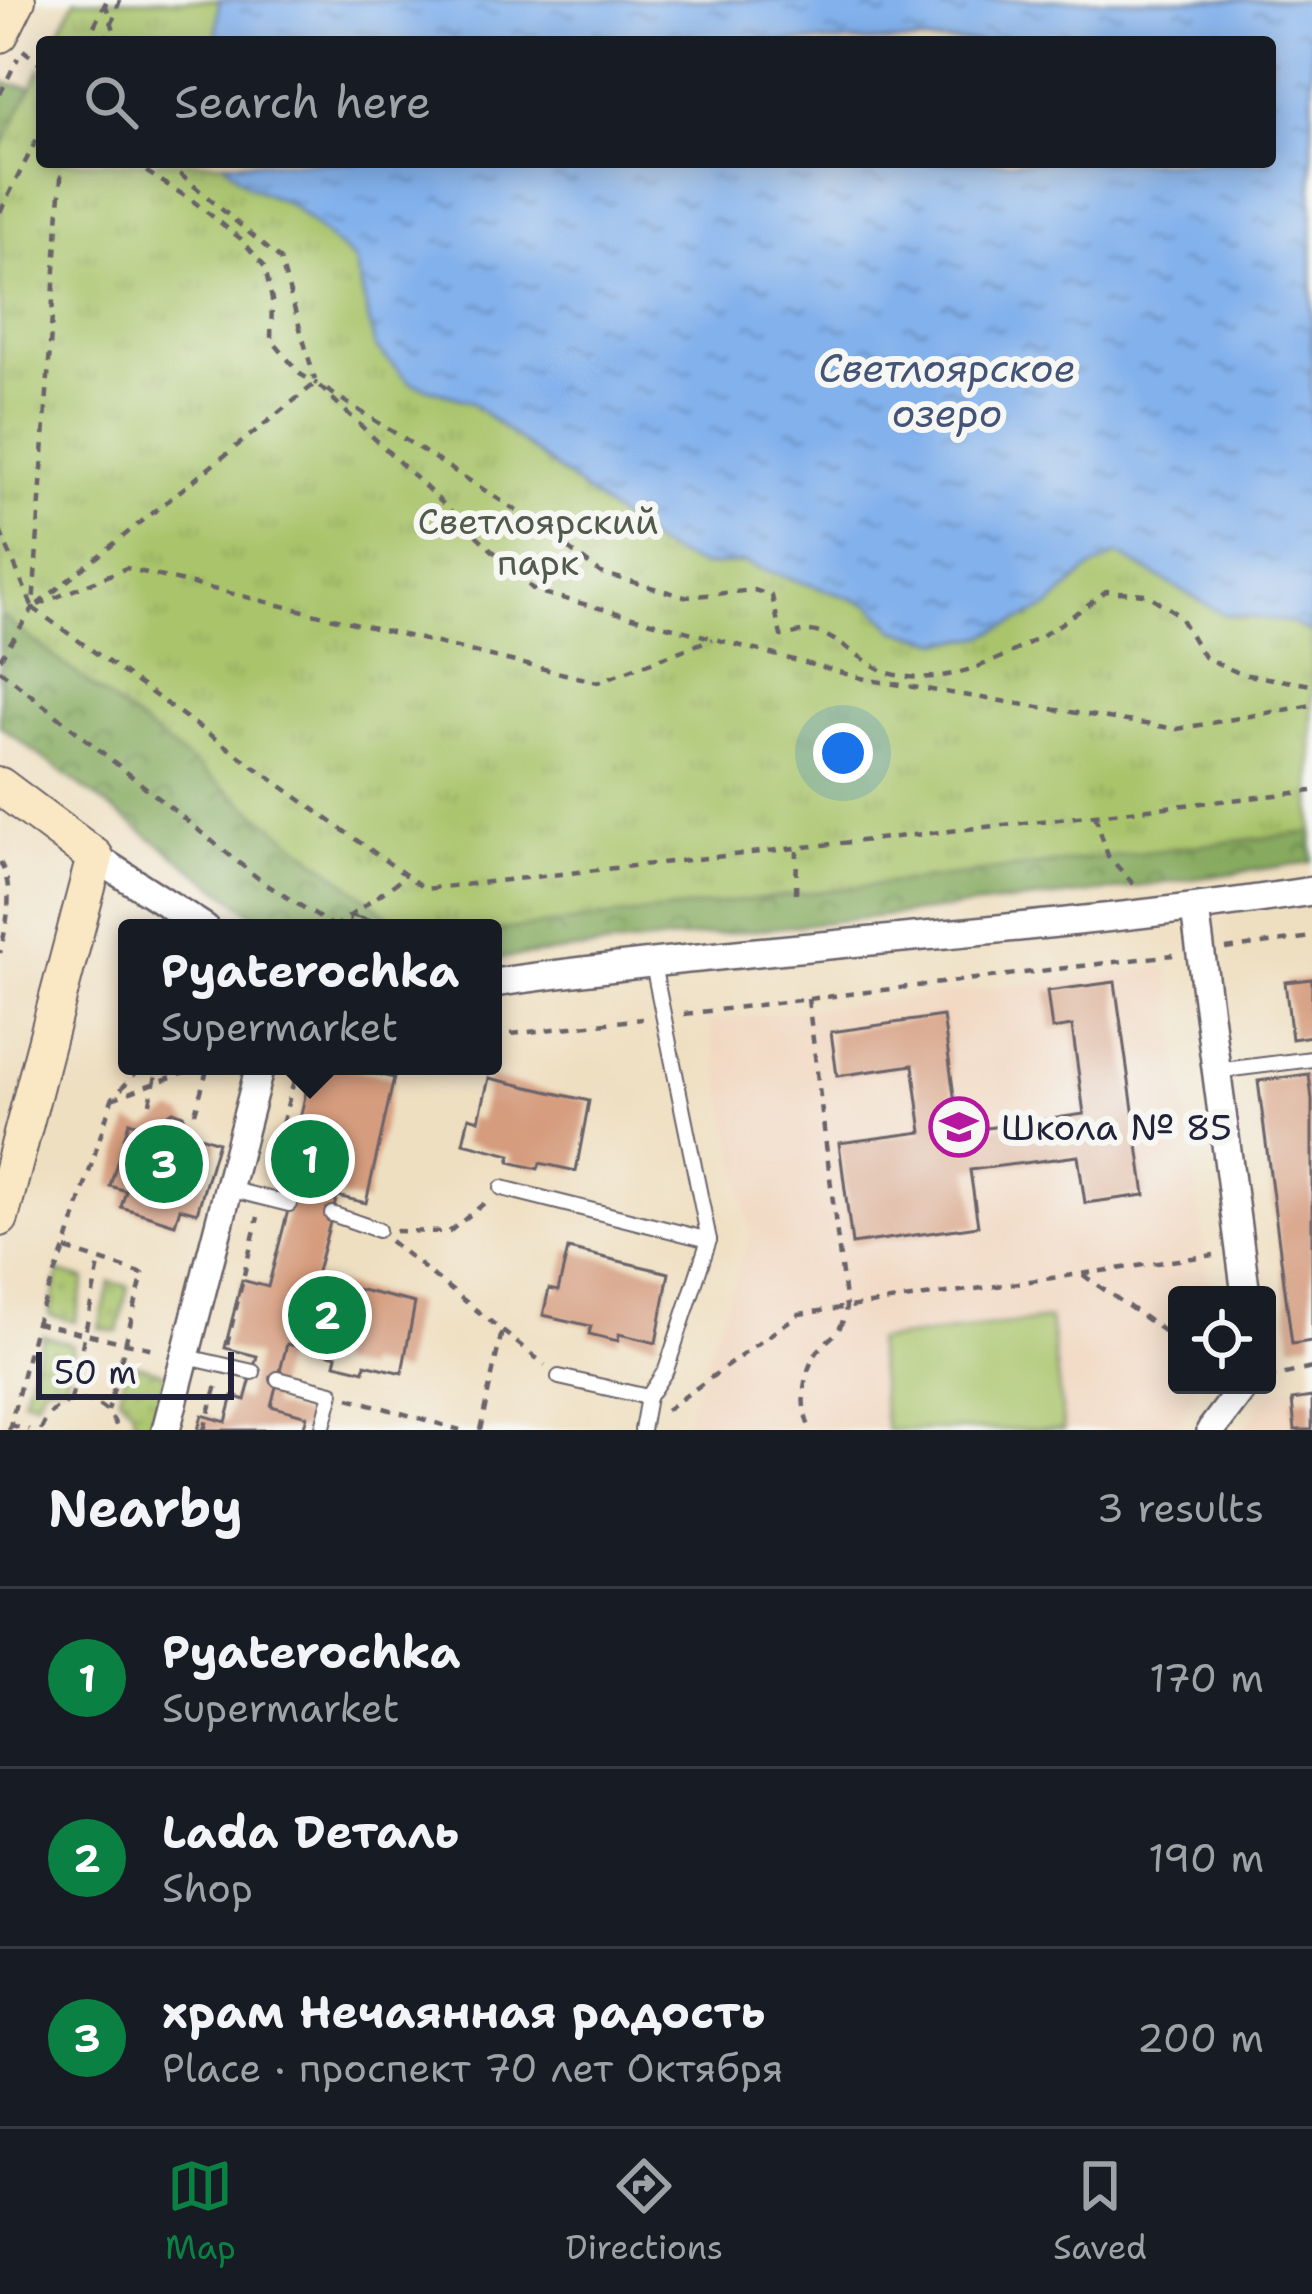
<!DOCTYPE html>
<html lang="en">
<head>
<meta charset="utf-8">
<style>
  :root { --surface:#171b24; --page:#20242c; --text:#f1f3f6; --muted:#9ea1a6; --line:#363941; --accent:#0b8043 }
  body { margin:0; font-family:"Shantell Sans",sans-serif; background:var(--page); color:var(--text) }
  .controls { position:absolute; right:36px; bottom:36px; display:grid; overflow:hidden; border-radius:12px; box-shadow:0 6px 30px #0003 }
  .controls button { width:108px; height:108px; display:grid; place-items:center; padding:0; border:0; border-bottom:3px solid var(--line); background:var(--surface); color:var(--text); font:60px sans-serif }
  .scale { position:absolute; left:36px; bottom:30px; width:198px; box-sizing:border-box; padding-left:12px; border:6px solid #22223b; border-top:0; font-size:33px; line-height:42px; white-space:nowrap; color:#22223b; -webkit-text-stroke:9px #f6f6f2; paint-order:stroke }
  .you { position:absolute; left:843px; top:753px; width:42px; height:42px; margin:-30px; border:9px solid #fff; border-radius:50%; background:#1a73e8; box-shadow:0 0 0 18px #1a73e833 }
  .badge { display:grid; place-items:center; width:78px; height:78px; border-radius:50%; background:var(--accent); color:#fff; font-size:39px; font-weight:700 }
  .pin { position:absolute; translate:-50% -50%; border:6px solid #fff; box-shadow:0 3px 12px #0006 }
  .popup { position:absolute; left:118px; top:919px; width:384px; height:156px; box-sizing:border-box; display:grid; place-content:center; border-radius:12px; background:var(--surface); filter:drop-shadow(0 3px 9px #0005); font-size:39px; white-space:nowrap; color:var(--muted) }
  .popup b { font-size:45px; color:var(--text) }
  .popup::after { content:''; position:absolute; left:50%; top:100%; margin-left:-24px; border:24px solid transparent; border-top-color:var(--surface) }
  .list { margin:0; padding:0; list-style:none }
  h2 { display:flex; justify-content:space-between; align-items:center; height:156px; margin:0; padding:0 48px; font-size:51px }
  h2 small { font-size:39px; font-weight:400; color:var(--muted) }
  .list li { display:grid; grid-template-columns:78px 1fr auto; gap:36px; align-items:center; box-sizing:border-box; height:180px; padding:0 48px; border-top:3px solid var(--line) }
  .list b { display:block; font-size:45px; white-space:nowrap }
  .list p { margin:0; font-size:39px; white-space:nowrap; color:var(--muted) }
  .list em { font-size:39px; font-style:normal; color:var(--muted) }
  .icon { flex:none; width:66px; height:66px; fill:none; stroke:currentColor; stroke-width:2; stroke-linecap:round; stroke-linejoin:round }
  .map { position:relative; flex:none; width:1312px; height:1430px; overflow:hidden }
  .search { position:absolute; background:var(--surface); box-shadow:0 6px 30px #0003; left:36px; right:36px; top:36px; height:132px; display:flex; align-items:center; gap:30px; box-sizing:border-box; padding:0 42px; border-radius:12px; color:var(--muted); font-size:45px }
  .sheet { height:696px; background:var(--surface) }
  nav { display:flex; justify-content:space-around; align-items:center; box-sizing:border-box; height:168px; border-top:3px solid var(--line); background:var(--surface); font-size:33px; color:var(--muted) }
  nav a { display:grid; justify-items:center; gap:6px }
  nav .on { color:var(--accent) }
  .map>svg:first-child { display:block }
</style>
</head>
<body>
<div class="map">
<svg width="1312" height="1430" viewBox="0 0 1312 1430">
  <defs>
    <pattern id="grass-dots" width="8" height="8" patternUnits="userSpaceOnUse" patternTransform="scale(3)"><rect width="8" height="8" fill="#a9c46b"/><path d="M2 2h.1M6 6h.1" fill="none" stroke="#91a85e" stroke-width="1.8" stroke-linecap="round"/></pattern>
    <pattern id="forest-crowns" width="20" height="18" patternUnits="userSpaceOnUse" patternTransform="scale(3)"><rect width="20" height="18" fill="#86aa5f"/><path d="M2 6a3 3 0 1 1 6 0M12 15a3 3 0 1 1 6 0" fill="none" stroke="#6d8a50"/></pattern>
    <pattern id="park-tufts" width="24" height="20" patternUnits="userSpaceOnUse" patternTransform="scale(3)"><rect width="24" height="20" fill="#a9c46b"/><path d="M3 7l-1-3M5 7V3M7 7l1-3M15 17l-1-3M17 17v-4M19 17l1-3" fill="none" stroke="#91a85e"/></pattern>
    <pattern id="water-ripples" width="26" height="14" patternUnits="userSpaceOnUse" patternTransform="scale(3)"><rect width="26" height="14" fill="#82b1ec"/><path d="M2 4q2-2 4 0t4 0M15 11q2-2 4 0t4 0" fill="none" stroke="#6a90c0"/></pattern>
  </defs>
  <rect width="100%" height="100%" fill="#f6f6f2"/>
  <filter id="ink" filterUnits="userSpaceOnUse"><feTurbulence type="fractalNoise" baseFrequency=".00833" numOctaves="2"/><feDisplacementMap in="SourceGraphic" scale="24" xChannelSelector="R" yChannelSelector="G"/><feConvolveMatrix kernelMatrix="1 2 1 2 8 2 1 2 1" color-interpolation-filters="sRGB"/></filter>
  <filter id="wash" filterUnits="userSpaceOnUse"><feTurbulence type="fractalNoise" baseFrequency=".004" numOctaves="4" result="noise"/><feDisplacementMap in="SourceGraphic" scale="48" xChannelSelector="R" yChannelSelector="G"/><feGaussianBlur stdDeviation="2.7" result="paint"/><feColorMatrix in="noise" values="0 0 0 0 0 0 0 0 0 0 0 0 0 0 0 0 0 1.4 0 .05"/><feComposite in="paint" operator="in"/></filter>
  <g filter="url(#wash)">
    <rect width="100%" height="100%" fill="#efdfc1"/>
    <g fill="#f1d5bd">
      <polygon points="1168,967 1210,1295 1177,1295 1177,1385 1196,1385 1189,1407 1175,1430 717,1430 685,1421 751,1234 709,1021"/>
      <polygon points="1312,1382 1312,1430 1244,1430 1269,1390"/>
    </g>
    <g fill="url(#grass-dots)" stroke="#667353" stroke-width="3">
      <polygon points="59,1272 85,1279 75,1322 49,1315"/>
      <polygon points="110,1282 128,1286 118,1332 99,1328"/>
      <polygon points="43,1335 73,1345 65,1383 44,1385 36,1401 23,1399"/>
      <polygon points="127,1362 168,1374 153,1430 136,1427 132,1408 119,1397"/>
    </g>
    <g fill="url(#forest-crowns)" stroke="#54664d" stroke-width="3">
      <polygon points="0,82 42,89 0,186"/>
      <polygon points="0,571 1312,810 1312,862 1108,891 493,959 493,928 272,928 0,726"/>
    </g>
    <polygon fill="url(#park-tufts)" stroke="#667353" stroke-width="3" points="75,0 1312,0 1312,832 493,931 405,928 0,615 0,150 42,66 42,162 1270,162 1270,42 54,42"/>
    <polygon fill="#a9c46b" stroke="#667353" stroke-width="3" points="1050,1319 1064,1430 886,1430 875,1341"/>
    <polygon fill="url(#water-ripples)" stroke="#526a94" stroke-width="3" points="219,0 1312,0 1312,633 1288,622 1223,614 1118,554 1087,571 1049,607 982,637 942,642 895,630 871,605 743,563 701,566 654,545 470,402 411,383 375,347 355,261 290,204 248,186 224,162 1270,162 1270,42 216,42"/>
    <g id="blocks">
      <g fill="#d59c7e">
        <polygon points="351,916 394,926 394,928 348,928"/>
        <polygon points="1312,979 1312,1036 1292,1039 1285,982"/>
        <polygon points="1115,982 1145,1195 1085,1203 1078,1156 970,1170 978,1226 852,1244 839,1143 922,1132 913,1065 837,1076 831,1032 943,1016 959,1132 1084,1114 1072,1026 1052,1029 1047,991"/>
        <polygon points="312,1066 342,1066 394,1078 366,1203 337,1196 315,1279 415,1303 402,1373 365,1364 364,1371 335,1364 337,1356 287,1344 271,1406 307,1416 303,1430 198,1430 202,1415 226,1422 233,1396 245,1400 257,1356 225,1348 242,1280 268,1287 291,1199 282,1197"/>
        <polygon points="1309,1074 1312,1100 1312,1341 1292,1344 1258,1081"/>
        <polygon points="489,1078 589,1101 576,1171 540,1163 538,1169 509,1162 511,1155 463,1143 469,1117 479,1120"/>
        <polygon points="173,1111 183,1115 197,1135 218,1142 197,1213 180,1208 175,1224 121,1207 126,1191 110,1186 129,1122 147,1128"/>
        <polygon points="568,1249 669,1273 656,1343 619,1334 618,1341 589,1334 591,1326 543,1315 549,1289 558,1291"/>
        <polygon points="1312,1397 1312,1430 1295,1430 1292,1400"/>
      </g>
    </g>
  </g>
  <g filter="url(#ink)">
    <use href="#blocks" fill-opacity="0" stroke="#6a646a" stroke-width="3"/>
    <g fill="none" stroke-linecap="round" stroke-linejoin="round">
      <defs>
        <g id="lane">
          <polyline points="1216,1071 1312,1059"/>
          <polyline points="502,1188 709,1240 652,960"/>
          <polyline points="229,1189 289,1204"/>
          <polyline points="332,1214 378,1230"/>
          <polyline points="187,1357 253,1372"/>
          <polyline points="559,1377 648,1397 666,1370 709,1240"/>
          <polyline points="278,1379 332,1393 322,1430"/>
          <polyline points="642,1430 648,1397"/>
        </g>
        <g id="street">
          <polyline points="95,857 205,928"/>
          <polyline points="1195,909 1246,1295"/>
          <path d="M 493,983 C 765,944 1040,933 1312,891"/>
          <polyline points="166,1430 260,1066"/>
          <polyline points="1211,1430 1245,1385"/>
        </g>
        <g id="secondary">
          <polyline points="0,34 17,0"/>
          <polyline points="0,786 95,857 0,1218"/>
        </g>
      </defs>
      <use href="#lane" stroke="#6a646a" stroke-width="18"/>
      <use href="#street" stroke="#6a646a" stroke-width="32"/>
      <use href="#secondary" stroke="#6a646a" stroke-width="40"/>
      <g stroke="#6a646a" stroke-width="4.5" stroke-dasharray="9 9" stroke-linecap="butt">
        <polyline points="105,3 118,42"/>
        <polyline points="86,42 107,0"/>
        <polyline points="105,42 120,0"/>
        <polyline points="23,50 42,65"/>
        <polyline points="0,94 18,58"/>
        <polyline points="131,162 193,201 241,239 265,267 272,300 271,339 300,374 317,384"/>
        <polyline points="166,162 280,259 315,380"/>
        <polyline points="0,212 42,129"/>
        <path d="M 327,390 L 522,514 L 601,573 L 686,597 L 754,590 L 772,596 L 781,636 C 790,635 801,631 809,631 C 834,632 867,667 892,674 C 964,693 1053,632 1106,591 L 1146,594 L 1178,614 L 1204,657 L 1241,674 L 1312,685"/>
        <polyline points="0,531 33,608 316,383 535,591 869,680 1177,729 1312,705"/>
        <polyline points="38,605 126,568 598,682 712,639"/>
        <polyline points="33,608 425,889 1312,791"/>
        <polyline points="0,659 33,608 62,162"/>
        <polyline points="0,670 264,883 333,926"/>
        <polyline points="1095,815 1108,856 1136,887"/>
        <path d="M 0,862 C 15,888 7,924 0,953"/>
        <polyline points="796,893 797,851"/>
        <polyline points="333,928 406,876"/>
        <polyline points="1226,949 1312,937"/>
        <path d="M 808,999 L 846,1307 C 841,1339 831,1332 816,1354 C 802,1375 799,1409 811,1430"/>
        <polyline points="684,1014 1173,955"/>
        <polyline points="493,1036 642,1019"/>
        <polyline points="112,1099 201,1066"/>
        <polyline points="150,1103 158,1066"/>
        <polyline points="195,1113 208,1066"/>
        <polyline points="268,1176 298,1066"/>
        <polyline points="395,1231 449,1232 487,1201"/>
        <polyline points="390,1241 545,1365"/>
        <polyline points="66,1249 143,1274 108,1411"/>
        <polyline points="1083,1275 1177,1340"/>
        <polyline points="36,1323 158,1350"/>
        <polyline points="227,1345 258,1217"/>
        <polyline points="1267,1378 1312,1368"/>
        <polyline points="349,1398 460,1430"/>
        <polyline points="71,1400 99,1265"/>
        <polyline points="666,1410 799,1314 1214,1255"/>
        <polyline points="10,1425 29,1430"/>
        <polyline points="9,1430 36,1323 65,1249 112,1099 142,1066"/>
        <path d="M 41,1430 C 55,1391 104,1390 118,1430"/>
        <polyline points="204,1430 217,1385"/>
        <polyline points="480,1430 502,1331"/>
      </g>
      <use href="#lane" stroke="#fff" stroke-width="14"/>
      <use href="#street" stroke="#fff" stroke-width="27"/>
      <use href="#secondary" stroke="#fae7c3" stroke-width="36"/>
    </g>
  </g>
  <defs>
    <symbol id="school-ring" viewBox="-11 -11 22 22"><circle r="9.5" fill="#f6f6f2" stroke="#b5179e" stroke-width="1.5"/><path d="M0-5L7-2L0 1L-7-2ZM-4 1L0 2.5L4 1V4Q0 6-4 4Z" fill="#b5179e"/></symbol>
  </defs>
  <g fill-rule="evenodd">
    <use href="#school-ring" x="926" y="1094" width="66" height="66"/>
  </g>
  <g text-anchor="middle" stroke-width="12" stroke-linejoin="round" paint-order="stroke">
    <g font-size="36" fill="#515b4c" stroke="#f6f6f2">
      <text x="538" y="534">Светлоярский<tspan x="538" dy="41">парк</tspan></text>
    </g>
    <g font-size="36" fill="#22223b" stroke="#f6f6f2" text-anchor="start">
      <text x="1001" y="1140">Школа № 85</text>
    </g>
    <g font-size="39" font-style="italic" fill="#445479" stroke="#f6f6f2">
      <text x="947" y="382">Светлоярское<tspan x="947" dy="45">озеро</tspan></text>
    </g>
  </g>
</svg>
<div class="controls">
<button><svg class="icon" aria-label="locate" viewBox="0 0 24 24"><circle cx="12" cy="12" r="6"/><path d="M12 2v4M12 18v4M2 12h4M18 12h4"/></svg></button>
</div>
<div class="scale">50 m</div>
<div class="you"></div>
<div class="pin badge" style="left:310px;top:1159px">1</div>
<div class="popup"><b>Pyaterochka</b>Supermarket</div>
<div class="pin badge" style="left:327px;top:1315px">2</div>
<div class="pin badge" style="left:164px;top:1164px">3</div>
<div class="search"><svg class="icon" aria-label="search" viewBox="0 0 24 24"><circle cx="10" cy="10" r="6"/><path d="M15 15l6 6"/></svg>Search here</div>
</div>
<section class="sheet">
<h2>Nearby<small>3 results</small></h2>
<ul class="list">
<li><span class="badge">1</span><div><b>Pyaterochka</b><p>Supermarket</p></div><em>170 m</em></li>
<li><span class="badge">2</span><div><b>Lada Dеталь</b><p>Shop</p></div><em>190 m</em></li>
<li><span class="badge">3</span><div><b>храм Нечаянная радость</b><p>Place · проспект 70 лет Октября</p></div><em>200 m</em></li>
</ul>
</section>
<nav>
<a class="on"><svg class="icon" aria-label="map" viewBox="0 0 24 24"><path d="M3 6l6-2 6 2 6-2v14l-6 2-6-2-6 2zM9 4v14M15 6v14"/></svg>Map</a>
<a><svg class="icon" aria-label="directions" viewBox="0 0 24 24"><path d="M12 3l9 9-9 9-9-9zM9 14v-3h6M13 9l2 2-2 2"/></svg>Directions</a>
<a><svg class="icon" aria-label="saved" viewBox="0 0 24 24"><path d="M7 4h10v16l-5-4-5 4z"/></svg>Saved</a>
</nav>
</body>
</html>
